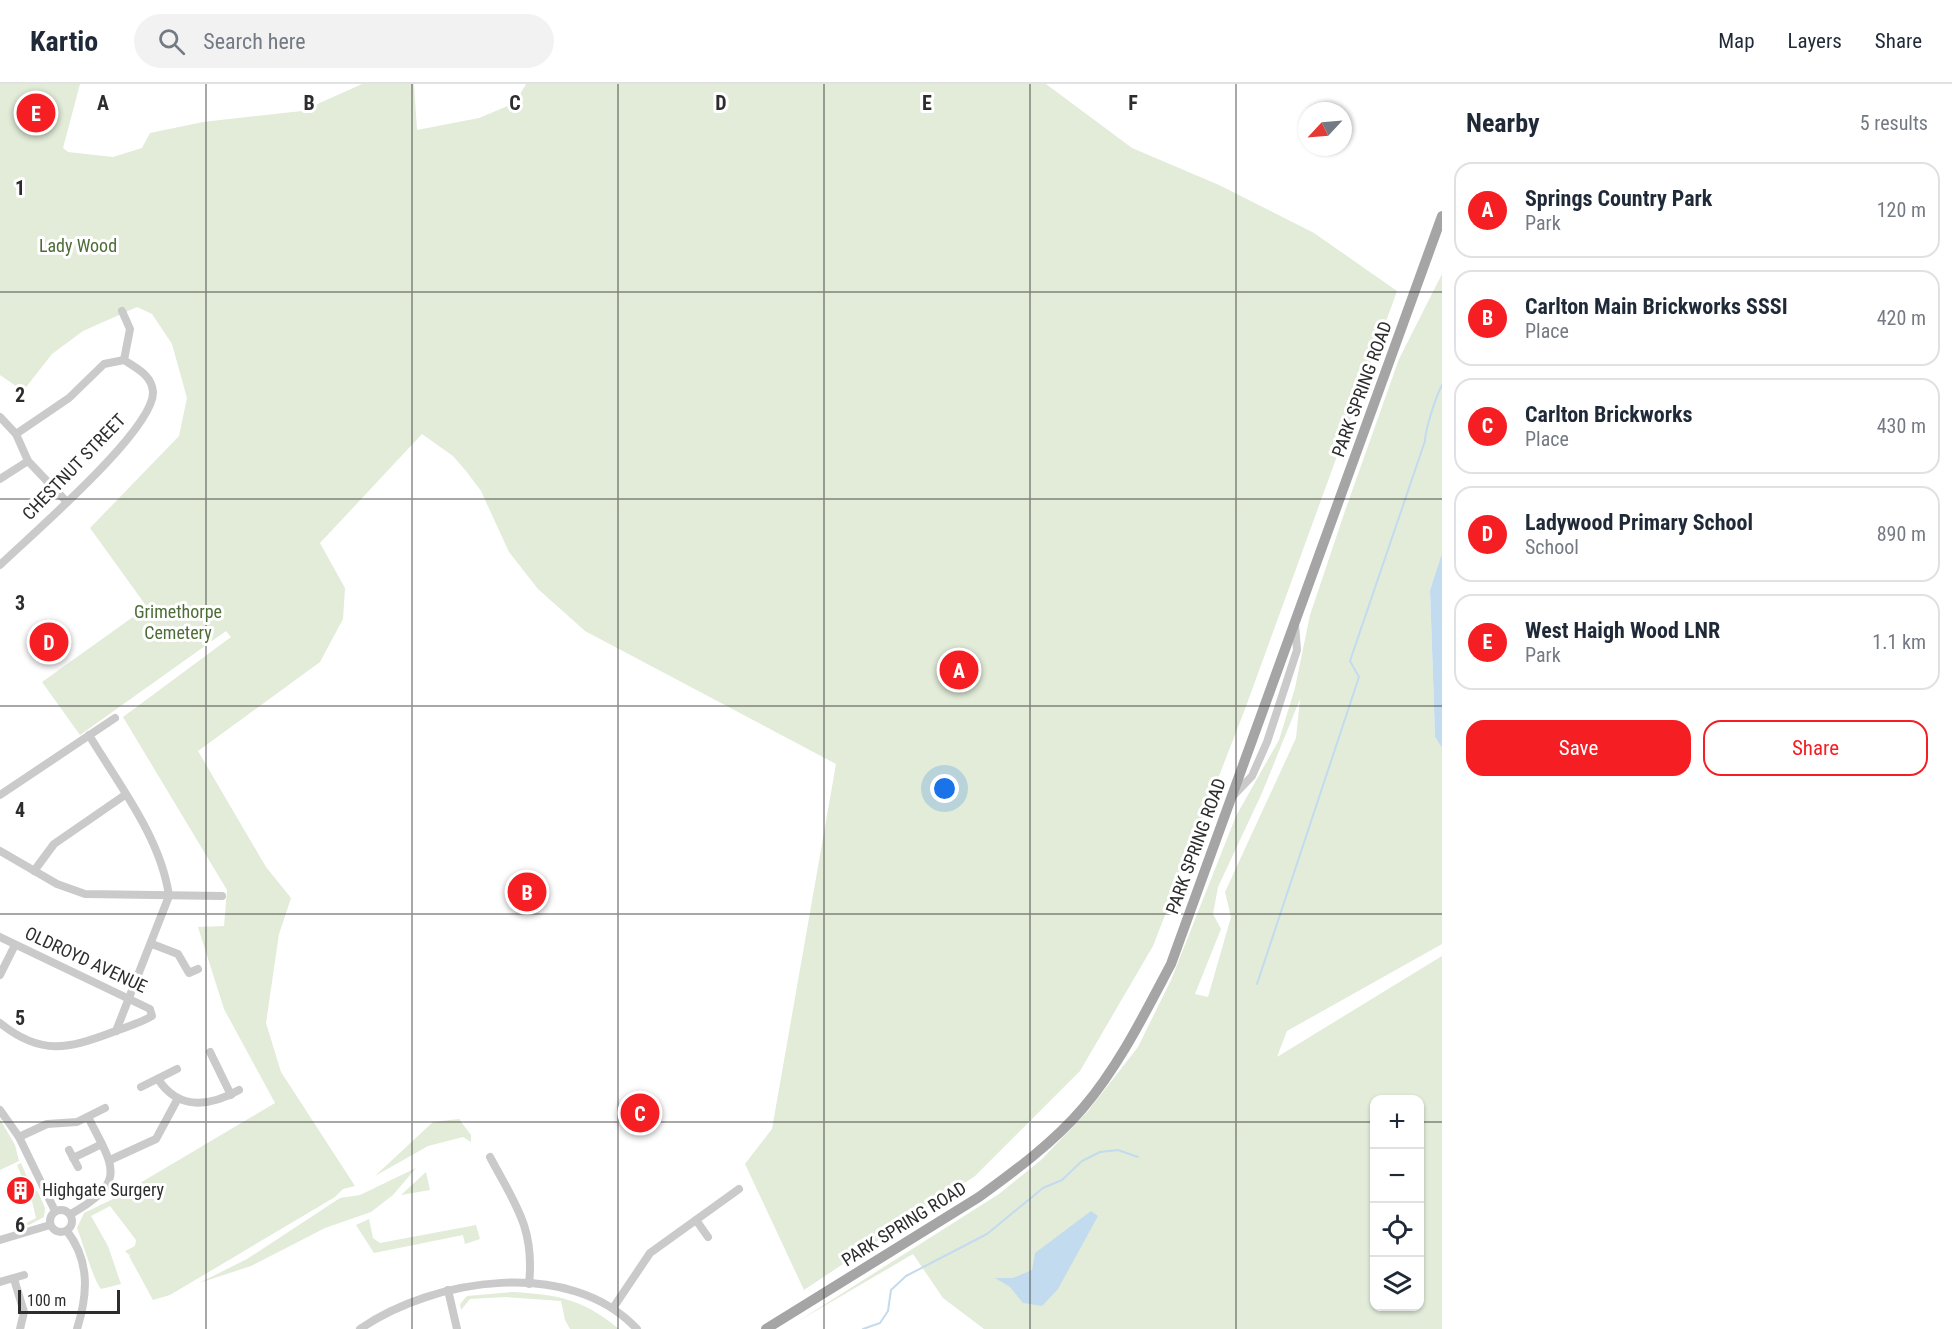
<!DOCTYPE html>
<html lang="en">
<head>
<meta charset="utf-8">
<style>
  :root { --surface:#fff; --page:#f2f2f3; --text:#1f2937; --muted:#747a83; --line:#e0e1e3; --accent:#f51e23 }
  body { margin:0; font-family:"Roboto Condensed",sans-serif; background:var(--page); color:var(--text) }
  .controls { position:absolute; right:18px; bottom:18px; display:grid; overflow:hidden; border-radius:12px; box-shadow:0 2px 4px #0004 }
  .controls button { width:54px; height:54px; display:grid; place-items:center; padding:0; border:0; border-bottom:2px solid var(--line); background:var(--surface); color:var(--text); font:30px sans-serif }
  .compass { position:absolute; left:1298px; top:18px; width:54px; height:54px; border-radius:50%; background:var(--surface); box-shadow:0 2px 4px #0004; rotate:244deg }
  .scale { position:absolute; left:18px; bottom:15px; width:102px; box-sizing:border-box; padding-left:6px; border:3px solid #2d2d2d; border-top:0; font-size:16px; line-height:21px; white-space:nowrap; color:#2d2d2d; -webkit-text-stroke:4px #fff; paint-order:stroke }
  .you { position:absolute; left:945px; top:705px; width:21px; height:21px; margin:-15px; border:4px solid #fff; border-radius:50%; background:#1a73e8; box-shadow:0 0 0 9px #1a73e833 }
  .badge { display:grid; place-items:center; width:39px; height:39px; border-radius:50%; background:var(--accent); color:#fff; font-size:20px; font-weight:700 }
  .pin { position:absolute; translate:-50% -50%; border:3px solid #fff; box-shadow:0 2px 6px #0006 }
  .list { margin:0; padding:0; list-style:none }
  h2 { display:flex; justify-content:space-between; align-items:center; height:78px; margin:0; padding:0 24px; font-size:26px }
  h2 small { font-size:20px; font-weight:400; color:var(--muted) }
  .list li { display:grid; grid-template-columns:39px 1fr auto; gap:18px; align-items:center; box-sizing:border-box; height:96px; margin:0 12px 12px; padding:0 12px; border:2px solid var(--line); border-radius:18px }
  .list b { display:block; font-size:22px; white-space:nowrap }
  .list p { margin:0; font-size:20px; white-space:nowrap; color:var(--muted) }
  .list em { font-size:20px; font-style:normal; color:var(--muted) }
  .actions { display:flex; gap:12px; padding:18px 24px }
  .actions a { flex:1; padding:14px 0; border:2px solid var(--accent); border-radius:18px; text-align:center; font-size:21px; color:var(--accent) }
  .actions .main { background:var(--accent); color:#fff }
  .icon { flex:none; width:33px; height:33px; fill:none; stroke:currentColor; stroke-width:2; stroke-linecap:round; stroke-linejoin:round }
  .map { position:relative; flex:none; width:1442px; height:1245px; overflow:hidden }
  header { display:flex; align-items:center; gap:36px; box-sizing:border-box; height:84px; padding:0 30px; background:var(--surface); border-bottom:2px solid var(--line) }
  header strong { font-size:28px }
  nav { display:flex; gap:33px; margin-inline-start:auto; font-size:21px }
  .search { width:420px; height:54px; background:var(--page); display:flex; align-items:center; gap:15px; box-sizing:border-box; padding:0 21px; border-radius:33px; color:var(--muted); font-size:22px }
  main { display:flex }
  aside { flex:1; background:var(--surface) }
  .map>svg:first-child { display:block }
</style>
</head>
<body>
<header>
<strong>Kartio</strong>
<div class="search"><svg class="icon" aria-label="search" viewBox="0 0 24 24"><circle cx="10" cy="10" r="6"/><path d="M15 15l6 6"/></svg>Search here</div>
<nav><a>Map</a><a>Layers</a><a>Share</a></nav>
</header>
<main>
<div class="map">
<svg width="1442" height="1245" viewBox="0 0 1442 1245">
  <rect width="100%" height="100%" fill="#fff"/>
  <g fill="#e2ecd9" fill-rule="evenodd">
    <path d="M 0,0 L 80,0 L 63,64 L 68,68 L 113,73 L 142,64 L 150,49 L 203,38 L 302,27 L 362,0 L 414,0 L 417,46 L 479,34 L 515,19 L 526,0 L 1046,0 L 1132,64 L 1219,101 L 1314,149 L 1397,207 L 1245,625 L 1153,862 L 1080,987 L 975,1092 L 804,1206 L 745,1080 L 772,1045 L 836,680 L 585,547 L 538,505 L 509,468 L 481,407 L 466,387 L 453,372 L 422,350 L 320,459 L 345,504 L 343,535 L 320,578 L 198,667 L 266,783 L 291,814 L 279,850 L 266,939 L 281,988 L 355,1102 L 343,1105 L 335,1113 L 170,1211 L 153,1216 L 129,1172 L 131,1170 L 129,1171 L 125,1167 L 135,1162 L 136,1156 L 110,1122 L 91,1132 L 108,1162 L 121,1200 L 101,1205 C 93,1195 83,1159 77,1144 L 84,1129 L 113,1115 L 275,1019 L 224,925 L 198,843 L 224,842 L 227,806 L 123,633 L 231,553 L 226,547 L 80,651 L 42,598 L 147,523 L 90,444 L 179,352 L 187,314 L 172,260 L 152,230 L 137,223 L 83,247 L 52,270 L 23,307 L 0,291 Z"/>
    <path d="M 1442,190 L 1442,469 L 1430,506 L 1435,653 L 1442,664 L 1442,860 L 1287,947 L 1277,973 L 1442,872 L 1442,1245 L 984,1245 L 943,1214 L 913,1170 L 797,1238 L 999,1110 L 1041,1076 L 1088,1027 L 1138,963 L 1171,896 L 1236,732 L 1279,656 L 1295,604 L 1310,531 L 1346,424 L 1399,275 ZM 1300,615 L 1296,654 L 1225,808 L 1231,833 L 1208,913 L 1195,910 L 1221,845 L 1213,830 L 1218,803 L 1262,709 ZM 1374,1016 L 1420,1016 L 1420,1222 L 1374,1222 Z"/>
    <polygon points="0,1035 15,1061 19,1077 0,1086"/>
    <polygon points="459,1035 471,1051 471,1058 463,1053 428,1062 375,1092 433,1038"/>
    <polygon points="21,1079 32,1104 38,1108 45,1124 44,1133 29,1141 24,1140 36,1134 29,1104 26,1104 17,1081"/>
    <polygon points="416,1084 393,1111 371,1128 325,1144 251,1182 199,1199 247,1175 340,1114 360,1111"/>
    <polygon points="426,1088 430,1106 401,1111"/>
    <polygon points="369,1135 373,1154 380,1159 476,1141 480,1155 465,1160 463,1151 374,1169 356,1141"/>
    <path d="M 513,1208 C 559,1211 583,1215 619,1245 L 570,1245 L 565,1236 L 561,1217 L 506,1213 L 470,1215 L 461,1226 L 460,1220 L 467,1212 Z"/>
  </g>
  <g fill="#c3dbee">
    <polygon points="1442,469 1442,664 1435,653 1430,506"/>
    <polygon points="1091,1127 1098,1132 1058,1205 1042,1222 1023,1219 1010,1203 995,1194 1013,1194 1032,1186 1035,1169"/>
  </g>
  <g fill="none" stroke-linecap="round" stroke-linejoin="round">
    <g stroke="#c3dbee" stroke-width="2">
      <path d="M 1257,900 L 1359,593 L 1350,577 L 1425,357 C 1425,346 1436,312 1442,301"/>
      <polyline points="863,1245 880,1239 888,1227 891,1206 906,1192 987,1150 1043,1104 1062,1096 1082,1077 1100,1068 1118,1066 1138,1073"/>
    </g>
    <g stroke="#cacaca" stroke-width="8">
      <polyline points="122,227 130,245 124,276"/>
      <polyline points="0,333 16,350 69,314 104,280 124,276"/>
      <polyline points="16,350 28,377 66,417"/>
      <polyline points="0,395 28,377"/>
      <path d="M 0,481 C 31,451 154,346 153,308 C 152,291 136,284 124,276"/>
      <path d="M 89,651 C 119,701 161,754 169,812 L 116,947"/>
      <polyline points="0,711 115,634"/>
      <polyline points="1233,712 1252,692 1267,658 1297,566 1295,540"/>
      <polyline points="0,767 57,800 85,810 222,812"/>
      <polyline points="34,787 54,760 125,711"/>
      <path d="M 0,853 L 150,925 L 152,932 C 141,939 126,943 113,948 C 68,965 41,972 0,939"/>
      <polyline points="152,860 178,870 189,889 198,885"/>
      <polyline points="0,891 15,861"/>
      <polyline points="210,968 231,1011"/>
      <path d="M 158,995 C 178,1026 209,1023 239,1006"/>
      <polyline points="141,1003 177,985"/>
      <polyline points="0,1026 19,1053 55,1127"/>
      <polyline points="19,1053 47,1040 77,1038 105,1024"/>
      <polyline points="69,1066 78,1083"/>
      <path d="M 490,1073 C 515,1120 535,1144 529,1200"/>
      <polyline points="73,1074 102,1060"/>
      <polyline points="110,1076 156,1055 177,1016"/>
      <circle cx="61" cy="1137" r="11"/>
      <path d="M 71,1130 C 128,1097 114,1084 88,1033"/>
      <polyline points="696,1136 708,1153"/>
      <path d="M 67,1147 C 90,1177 88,1210 77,1245"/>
      <polyline points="0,1156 50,1141"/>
      <polyline points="14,1195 24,1228 20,1245"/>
      <polyline points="0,1198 24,1191"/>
      <polyline points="448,1206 457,1245"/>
      <polyline points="613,1224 650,1169 739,1105"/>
      <path d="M 360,1245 C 434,1194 570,1173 637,1245"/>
    </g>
    <path stroke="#a5a5a5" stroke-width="10" d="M 766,1245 L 979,1113 C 1015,1087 1054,1058 1083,1024 C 1119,982 1145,929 1171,880 L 1442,132"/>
  </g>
  <path fill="none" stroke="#2d2d2d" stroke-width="1.5" stroke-opacity="0.55" d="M 206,0 L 206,1245M 412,0 L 412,1245M 618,0 L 618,1245M 824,0 L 824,1245M 1030,0 L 1030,1245M 1236,0 L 1236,1245M 0,208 L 1442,208M 0,415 L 1442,415M 0,622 L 1442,622M 0,830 L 1442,830M 0,1038 L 1374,1038M 1420,1038 L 1442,1038"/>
  <defs>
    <symbol id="building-disc" viewBox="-11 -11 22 22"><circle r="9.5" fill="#f51e23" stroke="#fff"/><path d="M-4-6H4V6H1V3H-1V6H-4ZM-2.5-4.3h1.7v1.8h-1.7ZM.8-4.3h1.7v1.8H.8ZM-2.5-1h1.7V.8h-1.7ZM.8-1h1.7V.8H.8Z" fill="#fff"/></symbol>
  </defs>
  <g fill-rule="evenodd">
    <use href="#building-disc" x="4" y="1090" width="33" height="33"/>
  </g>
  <g text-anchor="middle" stroke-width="6" stroke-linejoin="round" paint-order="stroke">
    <g font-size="18" fill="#4d6d37" stroke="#fff">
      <text x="78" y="168">Lady Wood</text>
      <text x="178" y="534">Grimethorpe<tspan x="178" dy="21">Cemetery</tspan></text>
    </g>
    <g font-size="18" fill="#2d2d2d" stroke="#fff">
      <text transform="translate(1362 305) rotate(-70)" y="6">PARK SPRING ROAD</text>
      <text transform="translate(74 383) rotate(-46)" y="6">CHESTNUT STREET</text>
      <text transform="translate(1196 762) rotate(-70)" y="6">PARK SPRING ROAD</text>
      <text transform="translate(86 876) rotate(25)" y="6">OLDROYD AVENUE</text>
      <text transform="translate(904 1140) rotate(-32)" y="6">PARK SPRING ROAD</text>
    </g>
    <g font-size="18" fill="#2d2d2d" stroke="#fff" text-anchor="start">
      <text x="42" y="1112">Highgate Surgery</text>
    </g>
  </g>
  <g font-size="20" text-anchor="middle" font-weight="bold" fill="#2d2d2d" stroke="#fff" stroke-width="6" stroke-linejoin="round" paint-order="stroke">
    <text x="103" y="26">A</text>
    <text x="309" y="26">B</text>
    <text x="515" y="26">C</text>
    <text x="721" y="26">D</text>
    <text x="927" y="26">E</text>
    <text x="1133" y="26">F</text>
    <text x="20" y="111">1</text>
    <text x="20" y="318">2</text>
    <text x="20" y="526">3</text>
    <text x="20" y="733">4</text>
    <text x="20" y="941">5</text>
    <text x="20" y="1148">6</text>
  </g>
</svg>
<div class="controls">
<button>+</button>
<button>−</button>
<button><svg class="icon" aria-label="locate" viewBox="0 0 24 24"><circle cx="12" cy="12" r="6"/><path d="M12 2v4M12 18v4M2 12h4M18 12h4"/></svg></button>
<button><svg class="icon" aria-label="layers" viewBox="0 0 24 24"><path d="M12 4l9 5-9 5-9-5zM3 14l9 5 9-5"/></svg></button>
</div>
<svg class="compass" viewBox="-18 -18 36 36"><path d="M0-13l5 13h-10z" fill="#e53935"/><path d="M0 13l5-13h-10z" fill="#747a83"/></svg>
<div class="scale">100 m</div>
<div class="you"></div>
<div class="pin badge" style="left:959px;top:586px">A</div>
<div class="pin badge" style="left:527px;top:808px">B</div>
<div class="pin badge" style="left:640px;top:1029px">C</div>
<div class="pin badge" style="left:49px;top:558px">D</div>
<div class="pin badge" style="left:36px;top:29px">E</div>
</div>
<aside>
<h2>Nearby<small>5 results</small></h2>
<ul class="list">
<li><span class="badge">A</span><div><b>Springs Country Park</b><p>Park</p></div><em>120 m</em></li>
<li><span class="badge">B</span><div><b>Carlton Main Brickworks SSSI</b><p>Place</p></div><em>420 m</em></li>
<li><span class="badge">C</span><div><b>Carlton Brickworks</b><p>Place</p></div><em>430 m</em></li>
<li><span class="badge">D</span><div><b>Ladywood Primary School</b><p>School</p></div><em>890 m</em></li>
<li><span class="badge">E</span><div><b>West Haigh Wood LNR</b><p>Park</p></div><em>1.1 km</em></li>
</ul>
<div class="actions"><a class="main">Save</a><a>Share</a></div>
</aside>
</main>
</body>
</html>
